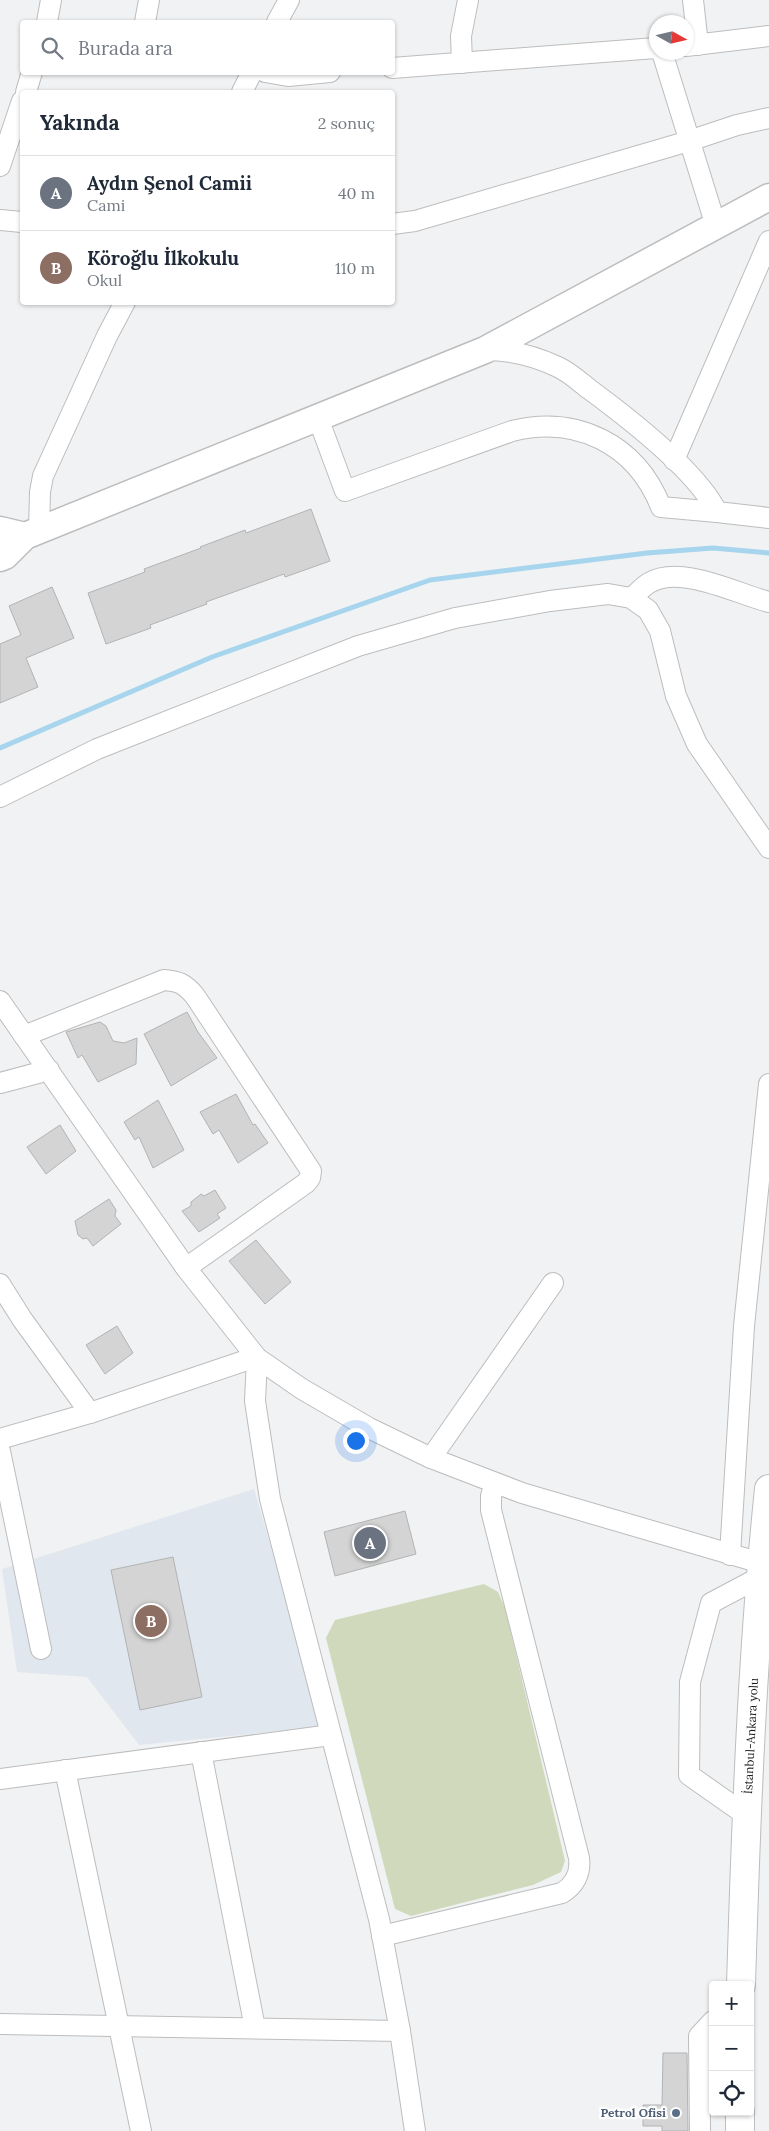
<!DOCTYPE html>
<html lang="tr">
<head>
<meta charset="utf-8">
<style>
  :root { --surface:#fff; --page:#f6f6f7; --text:#1f2937; --muted:#747a83; --line:#e0e1e3; --accent:#db2777 }
  body { margin:0; font-family:Lora,serif; background:var(--page); color:var(--text) }
  .controls { position:absolute; right:15px; bottom:15px; display:grid; overflow:hidden; border-radius:5px; box-shadow:0 1px 4px #0004 }
  .controls button { width:45px; height:45px; display:grid; place-items:center; padding:0; border:0; border-bottom:1px solid var(--line); background:var(--surface); color:var(--text); font:25px sans-serif }
  .compass { position:absolute; left:649px; top:15px; width:45px; height:45px; border-radius:50%; background:var(--surface); box-shadow:0 1px 4px #0004; rotate:98deg }
  .you { position:absolute; left:355px; top:1440px; width:18px; height:18px; margin:-12px; border:4px solid #fff; border-radius:50%; background:#1a73e8; box-shadow:0 0 0 8px #1a73e833 }
  .badge { display:grid; place-items:center; width:32px; height:32px; border-radius:50%; background:var(--accent); color:#fff; font-size:16px; font-weight:700 }
  .pin { position:absolute; translate:-50% -50%; border:2px solid #fff; box-shadow:0 1px 5px #0006 }
  .list { margin:0; padding:0; list-style:none }
  h2 { display:flex; justify-content:space-between; align-items:center; height:65px; margin:0; padding:0 20px; font-size:21px }
  h2 small { font-size:16px; font-weight:400; color:var(--muted) }
  .list li { display:grid; grid-template-columns:32px 1fr auto; gap:15px; align-items:center; box-sizing:border-box; height:75px; padding:0 20px; border-top:1px solid var(--line) }
  .list b { display:block; font-size:19px; white-space:nowrap }
  .list p { margin:0; font-size:16px; white-space:nowrap; color:var(--muted) }
  .list em { font-size:16px; font-style:normal; color:var(--muted) }
  .icon { flex:none; width:28px; height:28px; fill:none; stroke:currentColor; stroke-width:2; stroke-linecap:round; stroke-linejoin:round }
  .map { position:relative; flex:none; width:769px; height:2131px; overflow:hidden }
  .search { position:absolute; background:var(--surface); box-shadow:0 1px 4px #0004; left:20px; top:20px; width:375px; height:55px; display:flex; align-items:center; gap:12px; box-sizing:border-box; padding:0 18px; border-radius:5px; color:var(--muted); font-size:19px }
  .panel { position:absolute; background:var(--surface); box-shadow:0 1px 4px #0004; left:20px; top:90px; width:375px; height:215px; border-radius:5px }
  .map>svg:first-child { display:block }
</style>
</head>
<body>
<div class="map">
<svg width="769" height="2131" viewBox="0 0 769 2131">
  <rect width="100%" height="100%" fill="#f1f2f3"/>
  <polygon fill="#e1e7ee" points="254,1489 324,1727 139,1745 87,1677 17,1672 2,1569"/>
  <polygon fill="#d0d9bb" points="484,1584 498,1592 505,1608 565,1861 561,1872 533,1885 411,1916 395,1909 326,1638 335,1620"/>
  <g fill="none" stroke-linecap="round" stroke-linejoin="round">
    <polyline stroke="#a6d5ed" stroke-width="5" points="0,748 212,657 430,580 647,553 713,548 769,553"/>
  </g>
  <g fill="#d4d4d5" stroke="#b2b3b4">
    <polygon points="311,509 330,561 285,577 284,574 206,602 207,604 150,625 151,628 106,644 88,593 145,572 144,569 201,548 200,547 245,530 246,533"/>
    <polygon points="52,587 74,638 26,658 38,687 0,703 0,644 21,635 9,606"/>
    <polygon points="187,1012 198,1032 217,1058 171,1086 144,1034"/>
    <polygon points="100,1022 106,1026 113,1041 124,1043 137,1038 136,1064 98,1082 82,1055 78,1058 66,1032"/>
    <polygon points="236,1094 253,1125 255,1124 268,1143 238,1163 219,1130 213,1134 200,1112"/>
    <polygon points="158,1100 184,1150 153,1168 139,1137 135,1140 124,1122"/>
    <polygon points="60,1125 76,1151 46,1174 27,1147"/>
    <polygon points="215,1190 226,1208 217,1214 220,1218 199,1232 182,1211 191,1206 191,1202 201,1194 204,1196"/>
    <polygon points="109,1199 116,1210 115,1216 121,1224 93,1246 87,1238 83,1239 78,1235 75,1221"/>
    <polygon points="256,1240 291,1282 265,1304 229,1261"/>
    <polygon points="117,1326 133,1353 105,1374 86,1345"/>
    <polygon points="405,1511 416,1554 335,1576 324,1532"/>
    <polygon points="173,1557 202,1697 140,1710 111,1570"/>
    <polygon points="663,2053 687,2053 688,2131 662,2131 662,2126 643,2126 643,2105 662,2105"/>
  </g>
  <g fill="none" stroke-linecap="round" stroke-linejoin="round">
    <defs>
      <g id="minor">
        <polyline points="693,0 698,45"/>
        <polyline points="47,22 51,0"/>
        <polyline points="145,22 149,0"/>
        <polyline points="277,22 289,0"/>
        <polyline points="686,46 769,36"/>
        <polyline points="662,52 716,226"/>
        <polyline points="462,63 461,36 468,0"/>
        <polyline points="392,68 656,48"/>
        <polyline points="265,72 288,76 330,72"/>
        <polyline points="26,92 32,72"/>
        <polyline points="242,92 252,72"/>
        <polyline points="0,166 22,101"/>
        <polyline points="0,220 22,222"/>
        <polyline points="392,224 415,221 689,141 737,125 769,118"/>
        <path d="M 485,350 C 511,350 535,356 558,367 C 569,372 580,382 589,389 C 627,417 697,471 717,512 L 769,518"/>
        <path d="M 318,418 L 345,491 L 512,431 C 577,415 636,444 661,507 L 717,512"/>
        <polyline points="674,460 769,241"/>
        <polyline points="39,530 40,492 43,476 107,336 125,302"/>
        <path d="M 631,598 C 637,594 642,587 649,583 C 681,564 737,594 769,602"/>
        <polyline points="0,797 97,749 358,646 455,618 550,601 608,594 631,598 648,610 660,631 676,696 697,744 769,848"/>
        <polyline points="0,1001 186,1268 257,1358 302,1389 369,1428 431,1458 522,1493 761,1563"/>
        <path d="M 24,1036 L 164,980 C 179,981 185,984 195,996 L 311,1171 L 310,1178 L 306,1183 L 186,1268"/>
        <polyline points="0,1083 49,1070"/>
        <polyline points="0,1284 22,1319 90,1413"/>
        <polyline points="257,1358 255,1401 270,1499 379,1919 400,2031 415,2131"/>
        <polyline points="0,1439 90,1413 256,1357"/>
        <polyline points="0,1451 41,1649"/>
        <polyline points="431,1458 553,1283"/>
        <polyline points="730,1555 744,1326 769,1084"/>
        <polyline points="201,1752 255,2028"/>
        <polyline points="65,1770 141,2131"/>
        <polyline points="0,1779 331,1735"/>
        <polyline points="746,1815 689,1775 690,1682 711,1603 760,1577"/>
        <path d="M 382,1936 L 562,1893 C 575,1885 581,1873 579,1858 L 491,1510 L 491,1496 L 495,1483"/>
        <polyline points="0,2024 400,2031"/>
        <polyline points="700,2131 699,2036 713,2021"/>
      </g>
      <g id="major">
        <polyline points="0,530 25,536"/>
        <polyline points="0,558 5,556 25,536 485,350 769,197"/>
      </g>
      <g id="highway">
        <path d="M 741,1985 C 746,1819 752,1653 769,1489"/>
        <polyline points="740,2131 740,2112"/>
      </g>
    </defs>
    <use href="#minor" stroke="#bdbdbe" stroke-width="22"/>
    <use href="#major" stroke="#bdbdbe" stroke-width="29"/>
    <use href="#highway" stroke="#bdbdbe" stroke-width="30"/>
    <use href="#minor" stroke="#fff" stroke-width="20"/>
    <use href="#major" stroke="#fff" stroke-width="26"/>
    <use href="#highway" stroke="#fff" stroke-width="28"/>
  </g>
  <circle fill="#5c6f8a" stroke="#fff" stroke-width="2" cx="676" cy="2113" r="5"/>
  <g text-anchor="middle" stroke-width="4.5" stroke-linejoin="round" paint-order="stroke">
    <g font-size="12" fill="#1e1e1f" stroke="#fff">
      <text transform="translate(751 1736) rotate(-87)" y="4">İstanbul-Ankara yolu</text>
    </g>
    <g font-size="12" font-weight="bold" fill="#4e5e75" stroke="#fff" text-anchor="end">
      <text x="666" y="2117">Petrol Ofisi</text>
    </g>
  </g>
</svg>
<div class="controls">
<button>+</button>
<button>−</button>
<button><svg class="icon" aria-label="locate" viewBox="0 0 24 24"><circle cx="12" cy="12" r="6"/><path d="M12 2v4M12 18v4M2 12h4M18 12h4"/></svg></button>
</div>
<svg class="compass" viewBox="-18 -18 36 36"><path d="M0-13l5 13h-10z" fill="#e53935"/><path d="M0 13l5-13h-10z" fill="#747a83"/></svg>
<div class="you"></div>
<div class="pin badge" style="left:370px;top:1543px;background:#6b7280">A</div>
<div class="pin badge" style="left:151px;top:1621px;background:#8d6e63">B</div>
<div class="search"><svg class="icon" aria-label="search" viewBox="0 0 24 24"><circle cx="10" cy="10" r="6"/><path d="M15 15l6 6"/></svg>Burada ara</div>
<section class="panel">
<h2>Yakında<small>2 sonuç</small></h2>
<ul class="list">
<li><span class="badge" style="background:#6b7280">A</span><div><b>Aydın Şenol Camii</b><p>Cami</p></div><em>40 m</em></li>
<li><span class="badge" style="background:#8d6e63">B</span><div><b>Köroğlu İlkokulu</b><p>Okul</p></div><em>110 m</em></li>
</ul>
</section>
</div>
</body>
</html>
